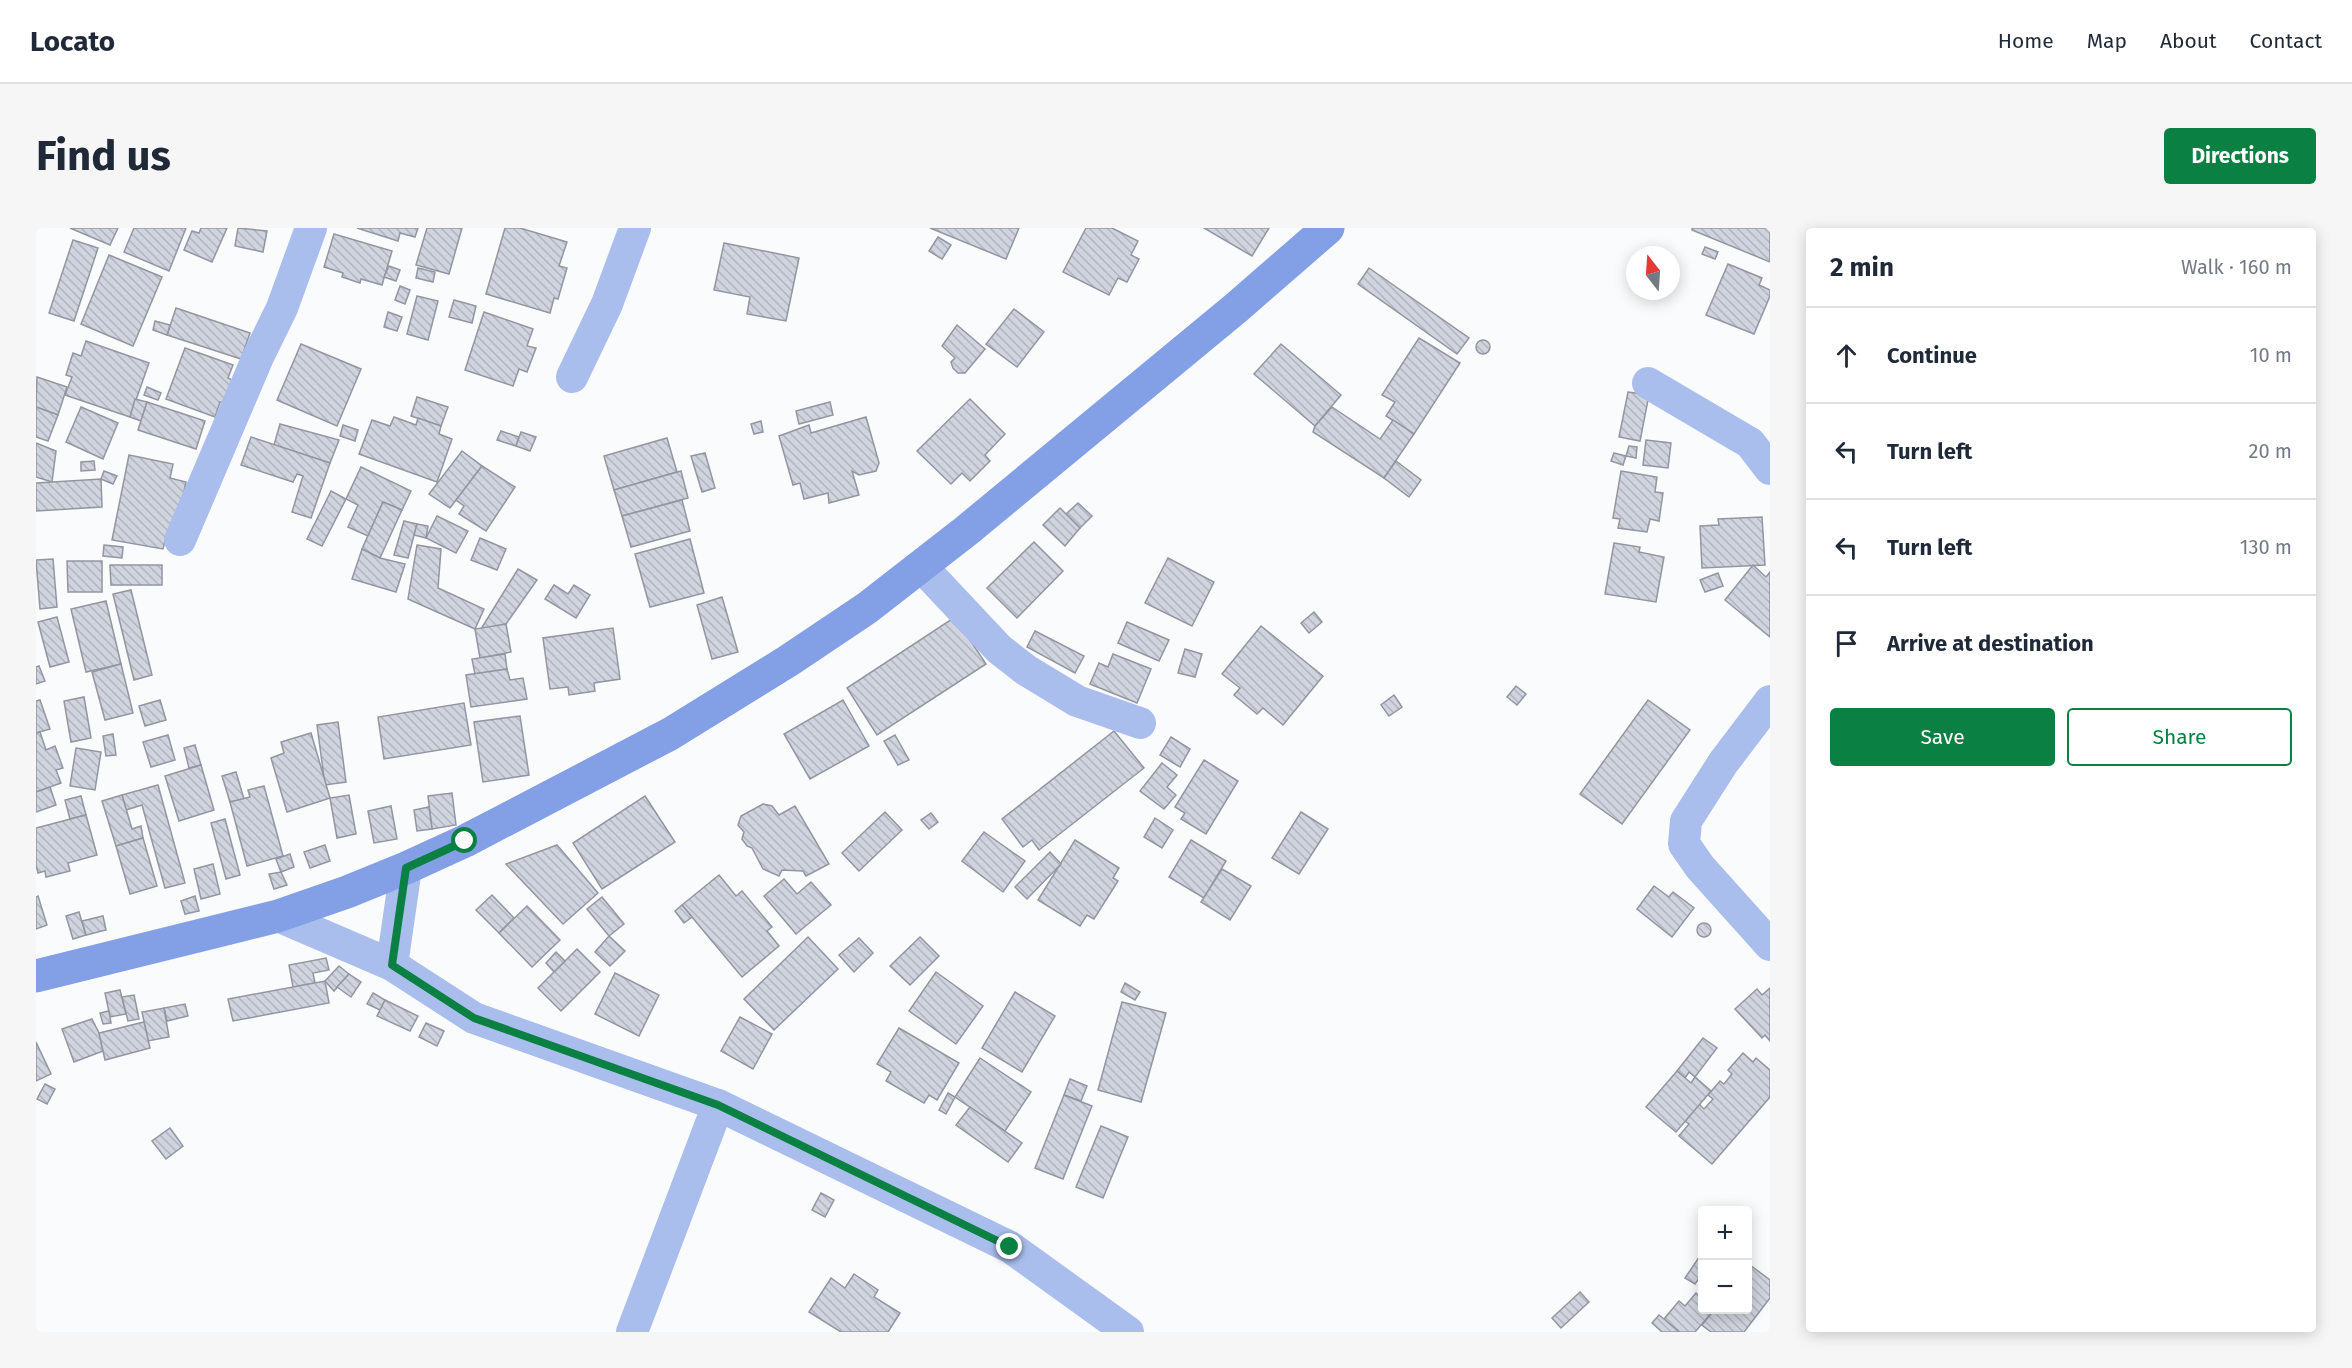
<!DOCTYPE html>
<html lang="en">
<head>
<meta charset="utf-8">
<style>
  :root { --surface:#fff; --page:#f6f6f7; --text:#1f2937; --muted:#747a83; --line:#e0e1e3; --accent:#0b8043 }
  body { margin:0; font-family:"Fira Sans",sans-serif; background:var(--page); color:var(--text) }
  .controls { position:absolute; right:18px; bottom:18px; display:grid; overflow:hidden; border-radius:6px; box-shadow:0 3px 15px #0003 }
  .controls button { width:54px; height:54px; display:grid; place-items:center; padding:0; border:0; border-bottom:2px solid var(--line); background:var(--surface); color:var(--text); font:30px sans-serif }
  .compass { position:absolute; left:1590px; top:18px; width:54px; height:54px; border-radius:50%; background:var(--surface); box-shadow:0 3px 15px #0003; rotate:343deg }
  .stop { position:absolute; width:18px; height:18px; margin:-14px; border:4px solid #0b8043; border-radius:50%; background:#fff }
  .stop.end { background:#0b8043; border-color:#fff; box-shadow:0 2px 6px #0008 }
  .list { margin:0; padding:0; list-style:none }
  h2 { display:flex; justify-content:space-between; align-items:center; height:78px; margin:0; padding:0 24px; font-size:26px }
  h2 small { font-size:20px; font-weight:400; color:var(--muted) }
  .list li { display:grid; grid-template-columns:39px 1fr auto; gap:18px; align-items:center; box-sizing:border-box; height:96px; padding:0 24px; border-top:2px solid var(--line) }
  .list b { display:block; font-size:22px; white-space:nowrap }
  .list em { font-size:20px; font-style:normal; color:var(--muted) }
  .actions { display:flex; gap:12px; padding:18px 24px }
  .actions a { flex:1; padding:14px 0; border:2px solid var(--accent); border-radius:6px; text-align:center; font-size:21px; color:var(--accent) }
  .actions .main { background:var(--accent); color:#fff }
  .icon { flex:none; width:33px; height:33px; fill:none; stroke:currentColor; stroke-width:2; stroke-linecap:round; stroke-linejoin:round }
  .map { position:relative; flex:none; width:1734px; height:1104px; overflow:hidden; border-radius:6px }
  header { display:flex; align-items:center; gap:36px; box-sizing:border-box; height:84px; padding:0 30px; background:var(--surface); border-bottom:2px solid var(--line) }
  header strong { font-size:28px }
  nav { display:flex; gap:33px; margin-inline-start:auto; font-size:21px }
  .intro { display:flex; align-items:center; justify-content:space-between; box-sizing:border-box; height:144px; padding:0 36px }
  h1 { margin:0; font-size:42px }
  .button { padding:15px 27px; border-radius:6px; background:var(--accent); color:#fff; font-size:21px; font-weight:700 }
  main { display:flex; gap:36px; padding:0 36px }
  aside { flex:1; background:var(--surface); border-radius:6px; box-shadow:0 3px 15px #0003 }
  .map>svg:first-child { display:block }
</style>
</head>
<body>
<header>
<strong>Locato</strong>
<nav><a>Home</a><a>Map</a><a>About</a><a>Contact</a></nav>
</header>
<div class="intro"><h1>Find us</h1><a class="button">Directions</a></div>
<main>
<div class="map">
<svg width="1734" height="1104" viewBox="0 0 1734 1104">
  <defs>
    <pattern id="building-back-hatch" width="6" height="6" patternUnits="userSpaceOnUse" patternTransform="scale(1.5)"><rect width="6" height="6" fill="#d0d4de"/><path d="M-1 5l2 2M0 0l6 6M5-1l2 2" fill="none" stroke="#b2b5be"/></pattern>
  </defs>
  <rect width="100%" height="100%" fill="#fafbfd"/>
  <g fill="url(#building-back-hatch)" stroke="#9296a0" stroke-width="1.5">
    <polygon points="34,0 82,0 74,17"/>
    <polygon points="98,0 150,0 133,43 88,24"/>
    <polygon points="165,0 191,0 176,34 148,22 156,3 163,5"/>
    <polygon points="202,0 231,3 227,24 199,18"/>
    <polygon points="321,0 382,0 379,9 364,5 362,13"/>
    <polygon points="391,0 426,0 413,46 380,37"/>
    <polygon points="469,0 484,0 531,14 523,38 531,40 522,71 518,70 514,85 450,66"/>
    <polygon points="894,0 983,0 970,31"/>
    <polygon points="1050,0 1076,0 1102,13 1095,27 1103,31 1091,54 1082,50 1073,67 1027,44"/>
    <polygon points="1168,0 1233,0 1216,28"/>
    <polygon points="1656,0 1734,0 1734,34 1656,2"/>
    <polygon points="298,6 356,23 346,57 325,51 324,55 306,49 307,45 288,39"/>
    <polygon points="902,9 915,17 906,31 893,23"/>
    <polygon points="37,12 62,20 38,93 13,85"/>
    <polygon points="688,15 763,30 750,93 711,86 714,69 678,62"/>
    <polygon points="1669,19 1682,24 1679,31 1666,26"/>
    <polygon points="73,27 126,49 97,118 45,96"/>
    <polygon points="1692,36 1726,50 1723,57 1734,62 1734,68 1718,106 1670,87"/>
    <polygon points="353,38 364,42 360,53 348,49"/>
    <polygon points="382,40 399,44 397,54 380,50"/>
    <polygon points="1333,40 1433,110 1421,126 1322,56"/>
    <polygon points="364,58 374,62 369,76 359,72"/>
    <polygon points="381,68 402,73 392,112 371,106"/>
    <polygon points="418,72 440,78 436,95 413,89"/>
    <polygon points="140,80 214,105 205,131 131,107"/>
    <polygon points="978,81 1008,104 981,139 950,116"/>
    <polygon points="352,84 366,89 361,103 348,99"/>
    <polygon points="448,84 497,101 491,118 500,120 491,144 483,141 477,158 429,142"/>
    <polygon points="119,93 134,97 131,107 117,102"/>
    <polygon points="921,97 949,121 929,145 922,145 917,140 915,134 919,130 906,118"/>
    <polygon points="1383,110 1424,135 1378,206 1350,188 1359,174 1346,167"/>
    <circle cx="1447" cy="119" r="7"/>
    <polygon points="50,113 113,135 94,189 29,167 36,149 30,147 37,125 45,128"/>
    <polygon points="265,116 325,141 301,198 241,172"/>
    <polygon points="1245,116 1305,167 1279,198 1218,146"/>
    <polygon points="149,120 197,137 192,150 198,153 189,176 184,174 179,189 130,171"/>
    <polygon points="1,149 31,159 22,187 0,179"/>
    <polygon points="111,159 125,165 122,172 108,167"/>
    <polygon points="1592,164 1613,167 1604,213 1583,209"/>
    <polygon points="381,169 412,179 405,198 375,188"/>
    <polygon points="99,171 111,174 105,193 94,189"/>
    <polygon points="934,171 969,206 949,227 954,233 934,253 926,245 915,256 881,223"/>
    <polygon points="111,174 169,193 160,221 102,202"/>
    <polygon points="794,174 797,187 763,196 760,183"/>
    <polygon points="0,179 22,187 12,213 0,209"/>
    <polygon points="45,179 82,195 67,231 30,214"/>
    <polygon points="1296,179 1344,211 1357,192 1378,206 1348,250 1277,204 1279,198"/>
    <polygon points="358,189 380,197 382,190 405,198 403,206 416,211 401,254 323,226 336,192 354,198"/>
    <polygon points="830,189 843,235 840,243 823,247 816,243 823,267 793,275 792,265 768,271 764,255 757,257 743,208 773,197 775,205"/>
    <polygon points="725,193 727,204 718,206 715,196"/>
    <polygon points="244,196 303,212 294,235 238,217"/>
    <polygon points="307,197 322,202 319,213 304,208"/>
    <polygon points="465,203 483,209 480,218 461,212"/>
    <polygon points="485,204 500,209 494,223 480,218"/>
    <polygon points="215,209 294,235 275,290 256,284 267,248 261,246 257,254 205,237"/>
    <polygon points="631,210 641,244 578,262 568,228"/>
    <polygon points="1610,212 1635,215 1632,240 1607,237"/>
    <polygon points="0,215 20,223 16,254 0,249"/>
    <polygon points="1593,218 1601,219 1600,230 1590,228"/>
    <polygon points="426,223 446,238 414,280 393,266"/>
    <polygon points="669,225 679,260 666,264 655,228"/>
    <polygon points="1578,225 1590,228 1587,237 1575,233"/>
    <polygon points="93,227 137,236 134,250 150,254 139,306 131,304 127,321 76,312"/>
    <polygon points="58,233 59,242 45,243 45,234"/>
    <polygon points="1360,233 1385,252 1373,269 1348,250"/>
    <polygon points="446,238 479,259 450,303 423,286 428,278 420,272"/>
    <polygon points="325,239 375,263 366,282 347,274 332,308 312,299 322,277 310,271"/>
    <polygon points="68,243 81,248 77,256 65,251"/>
    <polygon points="645,243 652,270 586,288 578,262"/>
    <polygon points="1585,243 1621,249 1619,264 1627,265 1623,293 1614,291 1611,304 1582,300 1584,291 1577,290"/>
    <polygon points="65,251 66,279 0,283 0,255"/>
    <polygon points="295,263 310,271 286,318 271,311"/>
    <polygon points="646,272 654,303 595,319 586,288"/>
    <polygon points="347,274 366,282 344,330 326,321"/>
    <polygon points="1042,275 1056,288 1044,300 1030,286"/>
    <polygon points="1024,280 1044,300 1029,318 1007,297"/>
    <polygon points="401,288 432,303 420,325 390,310"/>
    <polygon points="1726,289 1729,337 1666,340 1664,298 1683,297 1682,291"/>
    <polygon points="368,293 381,296 372,330 358,327"/>
    <polygon points="381,296 392,298 390,310 378,307"/>
    <polygon points="444,310 470,321 461,342 435,332"/>
    <polygon points="654,311 668,365 614,379 599,326"/>
    <polygon points="998,314 1027,343 981,390 951,360"/>
    <polygon points="1578,315 1604,319 1603,324 1628,329 1620,374 1569,366"/>
    <polygon points="68,317 87,319 86,330 67,328"/>
    <polygon points="381,317 405,321 402,360 448,381 439,401 372,371"/>
    <polygon points="326,321 344,330 369,336 360,364 316,351"/>
    <polygon points="1132,330 1178,354 1156,398 1109,375"/>
    <polygon points="17,331 21,379 4,381 0,332"/>
    <polygon points="31,333 66,333 66,364 32,364"/>
    <polygon points="74,337 126,337 126,357 75,357"/>
    <polygon points="1717,337 1730,349 1734,344 1734,409 1689,372"/>
    <polygon points="482,341 501,352 470,396 445,401"/>
    <polygon points="1682,345 1687,358 1669,364 1664,352"/>
    <polygon points="518,357 532,366 538,357 554,367 540,390 509,371"/>
    <polygon points="95,362 116,447 98,452 77,366"/>
    <polygon points="686,369 702,424 676,431 661,377"/>
    <polygon points="70,373 85,436 50,444 35,381"/>
    <polygon points="1278,384 1286,394 1273,405 1265,395"/>
    <polygon points="21,389 33,434 14,439 2,394"/>
    <polygon points="919,389 950,436 841,507 811,460"/>
    <polygon points="1091,394 1133,412 1123,433 1082,415"/>
    <polygon points="470,396 475,424 444,430 439,401"/>
    <polygon points="1225,398 1287,448 1247,497 1227,480 1221,486 1198,467 1204,460 1186,446"/>
    <polygon points="577,400 584,451 558,455 559,463 533,467 532,459 514,461 507,410"/>
    <polygon points="999,403 1048,428 1039,445 991,419"/>
    <polygon points="1149,421 1166,426 1159,449 1142,445"/>
    <polygon points="469,426 471,441 439,446 436,431"/>
    <polygon points="1077,426 1115,441 1101,475 1054,456 1063,435 1072,439"/>
    <polygon points="85,436 97,485 69,492 56,444"/>
    <polygon points="3,438 9,453 0,456 0,439"/>
    <polygon points="471,441 474,452 487,450 491,471 435,479 430,447"/>
    <polygon points="1480,458 1490,466 1481,477 1471,469"/>
    <polygon points="1358,467 1366,479 1353,488 1345,477"/>
    <polygon points="48,469 55,510 35,514 28,473"/>
    <polygon points="4,472 14,501 0,505 0,473"/>
    <polygon points="124,472 130,492 109,498 103,478"/>
    <polygon points="807,472 833,518 774,551 748,506"/>
    <polygon points="1612,472 1654,502 1586,596 1544,566"/>
    <polygon points="428,475 435,517 348,531 342,489"/>
    <polygon points="484,488 493,547 447,554 438,494"/>
    <polygon points="302,494 310,554 289,557 281,497"/>
    <polygon points="1078,503 1108,540 1003,622 996,612 987,619 966,591"/>
    <polygon points="4,504 10,522 19,518 27,540 20,542 25,555 0,564 0,505"/>
    <polygon points="275,505 294,570 251,584 235,530 248,525 245,514"/>
    <polygon points="77,506 80,527 70,528 67,508"/>
    <polygon points="132,507 139,532 115,539 107,514"/>
    <polygon points="859,507 873,532 862,537 848,513"/>
    <polygon points="1135,509 1154,521 1144,539 1124,527"/>
    <polygon points="159,517 165,537 153,540 148,520"/>
    <polygon points="40,520 65,524 59,562 34,558"/>
    <polygon points="1168,532 1202,553 1170,606 1145,591 1149,585 1139,579"/>
    <polygon points="1126,535 1141,547 1131,559 1140,567 1128,581 1104,563"/>
    <polygon points="165,537 178,582 143,593 129,548"/>
    <polygon points="200,544 208,571 194,574 186,548"/>
    <polygon points="122,557 149,655 129,660 106,577 90,582 86,567"/>
    <polygon points="228,558 247,628 211,638 194,574 214,569 212,562"/>
    <polygon points="14,559 20,577 0,584 0,564"/>
    <polygon points="416,565 420,597 396,601 392,568"/>
    <polygon points="86,567 96,601 105,598 107,610 80,618 66,573"/>
    <polygon points="313,567 320,606 301,610 294,570"/>
    <polygon points="45,568 50,587 34,591 29,572"/>
    <polygon points="609,568 639,614 566,661 537,615"/>
    <polygon points="727,576 736,578 743,587 759,578 793,636 770,648 767,643 746,642 743,648 727,641 716,620 711,618 706,611 708,604 702,597 705,588"/>
    <polygon points="355,578 361,611 338,615 332,583"/>
    <polygon points="393,579 396,601 381,603 378,582"/>
    <polygon points="849,584 866,602 823,643 806,625"/>
    <polygon points="1265,584 1292,601 1263,646 1236,630"/>
    <polygon points="895,585 902,594 893,601 885,592"/>
    <polygon points="50,587 61,627 32,635 34,643 10,649 9,643 2,645 0,637 0,600"/>
    <polygon points="1119,590 1137,602 1126,620 1108,609"/>
    <polygon points="189,591 204,647 190,651 175,595"/>
    <polygon points="948,604 989,633 967,664 926,633"/>
    <polygon points="107,610 121,658 94,666 80,618"/>
    <polygon points="1039,612 1083,640 1077,650 1082,653 1058,691 1051,687 1044,698 1002,672"/>
    <polygon points="1155,612 1190,633 1168,670 1133,649"/>
    <polygon points="289,617 294,633 274,640 268,624"/>
    <polygon points="521,617 562,665 527,696 470,636"/>
    <polygon points="1014,624 1025,636 991,671 979,659"/>
    <polygon points="254,626 258,639 245,644 240,631"/>
    <polygon points="177,636 184,666 165,671 158,641"/>
    <polygon points="1186,641 1215,658 1194,692 1165,674"/>
    <polygon points="245,644 251,657 238,661 233,646"/>
    <polygon points="683,647 700,668 706,663 736,699 731,703 743,718 706,749 646,677"/>
    <polygon points="748,651 761,666 775,654 795,677 760,706 728,668"/>
    <polygon points="1618,658 1633,669 1637,664 1658,680 1636,709 1601,681"/>
    <polygon points="456,667 478,690 463,705 440,682"/>
    <polygon points="2,668 11,697 0,701 0,669"/>
    <polygon points="159,668 163,683 149,686 145,673"/>
    <polygon points="566,669 588,696 573,708 551,681"/>
    <polygon points="646,677 656,689 648,695 639,683"/>
    <polygon points="491,678 524,712 496,739 463,705"/>
    <polygon points="43,684 50,707 37,711 30,688"/>
    <polygon points="67,688 70,702 50,707 46,693"/>
    <circle cx="1668" cy="702" r="7"/>
    <polygon points="573,708 589,723 574,738 559,724"/>
    <polygon points="772,709 802,741 738,802 708,771"/>
    <polygon points="884,709 903,728 874,757 854,738"/>
    <polygon points="823,710 837,725 818,744 803,727"/>
    <polygon points="541,721 564,744 525,783 502,760"/>
    <polygon points="520,724 529,733 518,744 510,735"/>
    <polygon points="290,730 293,742 277,745 279,755 257,759 253,737"/>
    <polygon points="303,738 313,746 298,763 289,753"/>
    <polygon points="900,744 947,778 920,816 873,783"/>
    <polygon points="579,745 623,767 603,808 559,786"/>
    <polygon points="313,746 325,754 315,769 301,759"/>
    <polygon points="289,753 293,775 197,793 192,771"/>
    <polygon points="1089,755 1104,764 1099,772 1085,764"/>
    <polygon points="1734,760 1734,813 1729,807 1726,810 1699,781 1721,761 1726,767"/>
    <polygon points="84,762 90,786 74,789 69,765"/>
    <polygon points="979,764 1019,788 986,844 946,820"/>
    <polygon points="337,765 349,772 344,782 331,776"/>
    <polygon points="98,767 103,791 92,793 86,769"/>
    <polygon points="349,772 382,788 374,803 341,788"/>
    <polygon points="1086,774 1130,785 1105,874 1062,862"/>
    <polygon points="149,776 152,788 131,793 128,780"/>
    <polygon points="128,780 133,809 112,813 106,784"/>
    <polygon points="73,783 75,795 67,796 64,785"/>
    <polygon points="704,789 736,806 717,841 685,823"/>
    <polygon points="56,791 63,805 67,823 38,834 26,801"/>
    <polygon points="108,794 114,820 69,832 63,805"/>
    <polygon points="390,795 408,803 401,818 383,809"/>
    <polygon points="863,800 923,835 901,872 893,867 888,875 850,853 855,844 841,836"/>
    <polygon points="1667,810 1681,820 1659,849 1653,844 1649,850 1641,843"/>
    <polygon points="0,814 15,846 0,853"/>
    <polygon points="1707,825 1717,834 1720,830 1734,842 1734,869 1676,936 1643,908 1653,896 1649,893 1663,876 1668,881 1677,871 1672,867 1684,853 1688,856 1696,846 1692,842"/>
    <polygon points="944,830 995,864 969,903 919,869"/>
    <polygon points="1641,843 1655,855 1659,849 1675,863 1640,904 1610,879"/>
    <polygon points="1034,851 1051,858 1045,873 1028,867"/>
    <polygon points="9,856 19,861 11,876 1,871"/>
    <polygon points="912,865 919,869 910,886 903,882"/>
    <polygon points="1028,867 1056,878 1027,951 999,940"/>
    <polygon points="934,879 986,915 972,934 920,897"/>
    <polygon points="1065,898 1092,909 1067,970 1040,959"/>
    <polygon points="134,900 147,918 130,931 116,913"/>
    <polygon points="785,965 798,972 789,989 776,982"/>
    <polygon points="1666,1025 1666,1046 1659,1056 1649,1050"/>
    <polygon points="1714,1037 1734,1052 1734,1070 1708,1104 1675,1104 1666,1097 1678,1082 1712,1082 1712,1039"/>
    <polygon points="818,1046 842,1062 838,1069 864,1085 852,1104 805,1104 773,1084 795,1050 809,1060"/>
    <polygon points="1544,1064 1553,1074 1525,1100 1516,1090"/>
    <polygon points="1660,1065 1666,1070 1666,1082 1678,1082 1659,1104 1643,1104 1628,1091 1643,1073 1649,1078"/>
    <polygon points="1623,1087 1628,1091 1643,1104 1626,1104 1616,1095"/>
  </g>
  <g fill="none" stroke-linecap="round" stroke-linejoin="round">
    <g stroke="#aabeee" stroke-width="32">
      <polyline points="536,149 571,76 599,0"/>
      <polyline points="1612,155 1714,215 1734,241"/>
      <polyline points="144,312 222,129 246,80 275,0"/>
      <polyline points="885,338 963,421 990,442 1041,473 1104,495"/>
      <polyline points="1734,473 1687,535 1650,593 1648,616 1664,639 1734,717"/>
      <polyline points="242,688 356,737 438,790 682,877 974,1019 1092,1104"/>
      <polyline points="356,737 370,640"/>
      <polyline points="596,1104 682,877"/>
    </g>
    <polyline stroke="#839fe5" stroke-width="33" points="0,748 242,688 311,664 370,640 429,613 634,506 752,433 831,380 930,303 1200,80 1292,0"/>
  </g>
  <g fill="none" stroke-linecap="round" stroke-linejoin="round">
    <polyline stroke="#0b8043" stroke-width="8" points="429,613 370,640 356,737 438,790 682,877 974,1019"/>
  </g>
</svg>
<div class="controls">
<button>+</button>
<button>−</button>
</div>
<svg class="compass" viewBox="-18 -18 36 36"><path d="M0-13l5 13h-10z" fill="#e53935"/><path d="M0 13l5-13h-10z" fill="#747a83"/></svg>
<div class="stop" style="left:429px;top:613px"></div>
<div class="stop end" style="left:974px;top:1019px"></div>
</div>
<aside>
<h2>2 min<small>Walk · 160 m</small></h2>
<ul class="list">
<li><svg class="icon" aria-label="ahead" viewBox="0 0 24 24"><path d="M12 20V5M6 11l6-6 6 6"/></svg><div><b>Continue</b></div><em>10 m</em></li>
<li><svg class="icon" aria-label="left" viewBox="0 0 24 24"><path d="M17 20v-9H6M10 6l-5 5 5 5"/></svg><div><b>Turn left</b></div><em>20 m</em></li>
<li><svg class="icon" aria-label="left" viewBox="0 0 24 24"><path d="M17 20v-9H6M10 6l-5 5 5 5"/></svg><div><b>Turn left</b></div><em>130 m</em></li>
<li><svg class="icon" aria-label="arrive" viewBox="0 0 24 24"><path d="M6 21V4h12l-3 4 3 4H6"/></svg><div><b>Arrive at destination</b></div></li>
</ul>
<div class="actions"><a class="main">Save</a><a>Share</a></div>
</aside>
</main>
</body>
</html>
